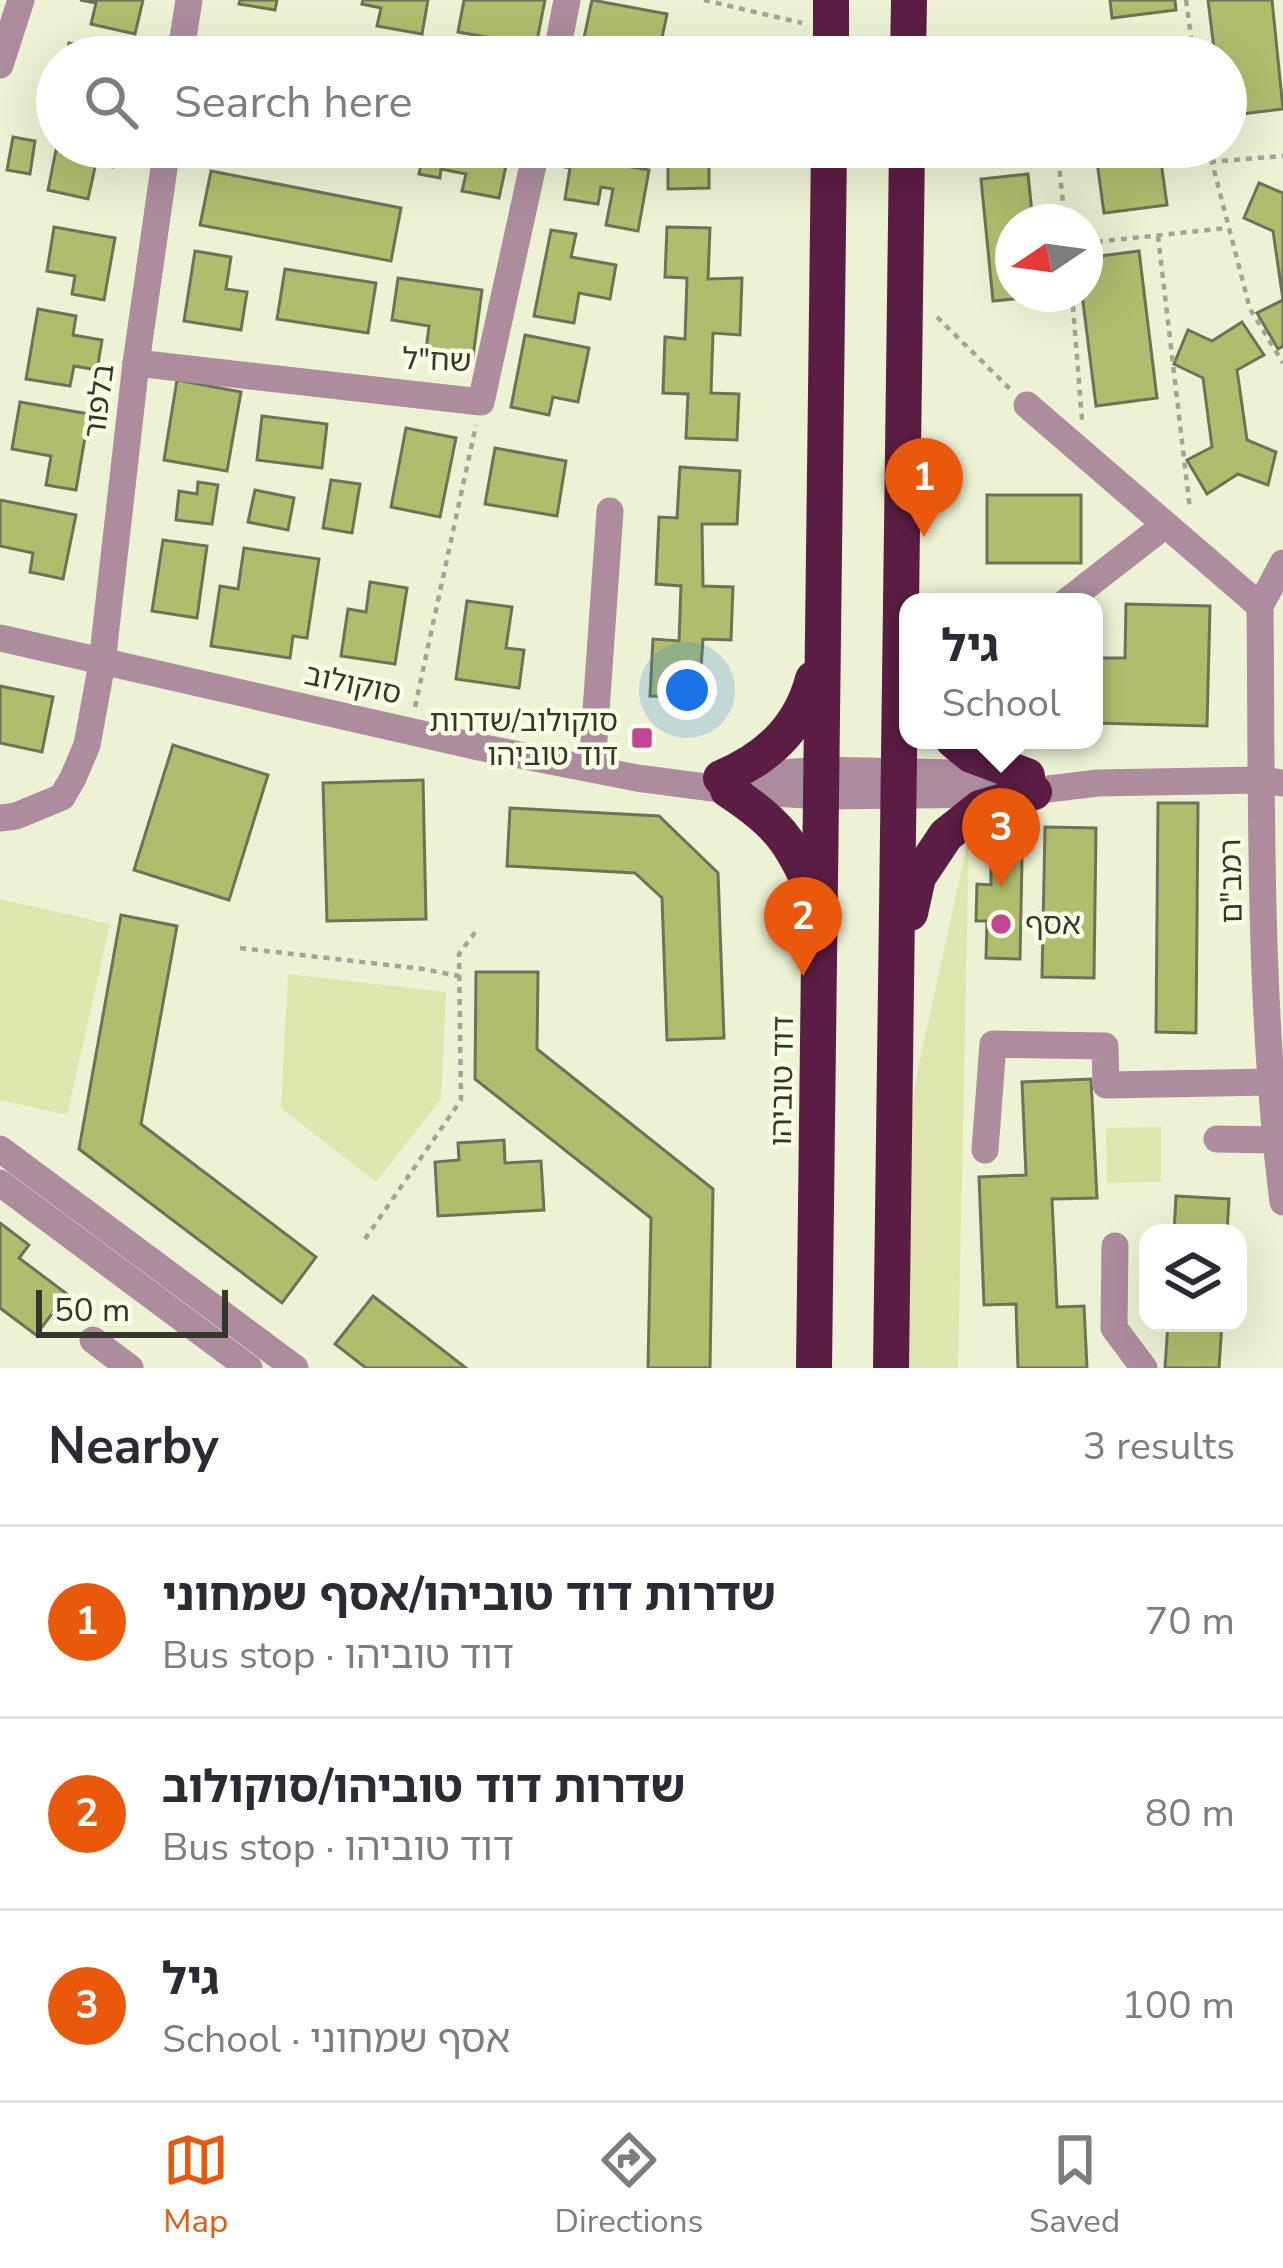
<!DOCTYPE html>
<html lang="en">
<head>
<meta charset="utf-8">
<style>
  :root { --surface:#fff; --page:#f7f7f7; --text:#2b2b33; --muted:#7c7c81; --line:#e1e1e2; --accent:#ea580c }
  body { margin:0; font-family:"Nunito Sans","Noto Sans Hebrew",sans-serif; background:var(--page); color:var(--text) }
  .controls { position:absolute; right:36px; bottom:36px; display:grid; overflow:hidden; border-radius:24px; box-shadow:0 12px 48px #0002 }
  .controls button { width:108px; height:108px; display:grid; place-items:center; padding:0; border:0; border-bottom:3px solid var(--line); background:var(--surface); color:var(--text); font:60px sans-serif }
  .compass { position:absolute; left:995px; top:204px; width:108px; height:108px; border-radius:50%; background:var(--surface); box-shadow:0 12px 48px #0002; rotate:257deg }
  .scale { position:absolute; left:36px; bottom:30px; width:192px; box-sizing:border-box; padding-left:12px; border:6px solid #34372b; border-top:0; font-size:33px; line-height:42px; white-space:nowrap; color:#34372b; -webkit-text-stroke:9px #faffe6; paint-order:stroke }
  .you { position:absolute; left:687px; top:690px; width:42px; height:42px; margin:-30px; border:9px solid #fff; border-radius:50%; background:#1a73e8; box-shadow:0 0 0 18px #1a73e833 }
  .badge { display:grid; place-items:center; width:78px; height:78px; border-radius:50%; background:var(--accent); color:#fff; font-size:39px; font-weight:700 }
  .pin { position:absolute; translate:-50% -99px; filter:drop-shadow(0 3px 6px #0008) }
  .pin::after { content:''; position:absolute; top:63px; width:42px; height:36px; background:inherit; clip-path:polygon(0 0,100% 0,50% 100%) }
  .popup { position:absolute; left:899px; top:593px; width:204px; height:156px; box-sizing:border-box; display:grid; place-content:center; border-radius:24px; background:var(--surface); filter:drop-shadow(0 3px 9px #0005); font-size:39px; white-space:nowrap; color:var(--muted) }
  .popup b { font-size:45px; color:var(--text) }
  .popup::after { content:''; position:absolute; left:50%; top:100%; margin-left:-24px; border:24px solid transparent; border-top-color:var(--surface) }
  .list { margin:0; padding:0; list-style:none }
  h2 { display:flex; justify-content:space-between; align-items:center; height:156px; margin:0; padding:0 48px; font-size:51px }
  h2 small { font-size:39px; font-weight:400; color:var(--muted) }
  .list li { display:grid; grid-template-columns:78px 1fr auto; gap:36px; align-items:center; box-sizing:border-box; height:192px; padding:0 48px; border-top:3px solid var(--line) }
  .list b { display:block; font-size:45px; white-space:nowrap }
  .list p { margin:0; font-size:39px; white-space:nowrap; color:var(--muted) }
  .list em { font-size:39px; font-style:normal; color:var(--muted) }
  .icon { flex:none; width:66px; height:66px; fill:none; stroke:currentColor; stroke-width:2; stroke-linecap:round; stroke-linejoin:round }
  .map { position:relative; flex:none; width:1283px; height:1368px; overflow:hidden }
  .search { position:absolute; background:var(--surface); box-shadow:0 12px 48px #0002; left:36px; right:36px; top:36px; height:132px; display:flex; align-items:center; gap:30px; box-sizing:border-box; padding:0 42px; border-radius:66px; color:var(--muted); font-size:45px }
  .sheet { height:732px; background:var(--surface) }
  nav { display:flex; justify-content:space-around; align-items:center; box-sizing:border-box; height:168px; border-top:3px solid var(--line); background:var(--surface); font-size:33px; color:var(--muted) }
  nav a { display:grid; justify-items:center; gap:6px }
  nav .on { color:var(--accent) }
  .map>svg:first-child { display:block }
</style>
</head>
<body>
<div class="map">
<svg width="1283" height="1368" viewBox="0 0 1283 1368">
  <rect width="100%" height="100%" fill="#ecf2d3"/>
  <g fill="#dde7ad">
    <polygon points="969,836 958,1368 908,1368 908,1135 917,1073"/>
    <polygon points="0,899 110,924 67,1115 0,1100"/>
    <polygon points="288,974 446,992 441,1099 376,1182 281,1108"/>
    <polygon points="1161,1127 1161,1182 1107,1183 1106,1128"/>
  </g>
  <g fill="#b0bd6d" stroke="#6e7358" stroke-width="3">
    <polygon points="80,0 143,0 135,34 91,24 96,3"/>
    <polygon points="240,0 277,0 275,10 239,4"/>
    <polygon points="363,0 428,0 422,34 377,26 381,8 362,4"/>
    <polygon points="464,0 545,0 536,46 458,32"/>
    <polygon points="592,0 667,14 658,57 580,57"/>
    <polygon points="1110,0 1175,0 1176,10 1112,18"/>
    <polygon points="1208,0 1272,0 1283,109 1226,116 1226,57 1215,57"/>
    <polygon points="69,43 135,57 66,57"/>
    <polygon points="13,137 35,141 30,174 7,170"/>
    <polygon points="57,145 117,147 113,167 96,163 88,199 48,190"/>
    <polygon points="312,147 388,147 386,163"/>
    <polygon points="425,147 510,147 499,198 462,191 466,174 441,169 440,178 419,174"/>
    <polygon points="563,147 623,147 620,165 649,170 638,231 606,225 613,189 601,187 598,204 565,199 570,168 560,166"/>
    <polygon points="668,147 742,147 742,148 709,148 709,188 668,189"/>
    <polygon points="1095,147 1159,147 1167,205 1104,213"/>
    <polygon points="211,171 401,208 391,261 200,225"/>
    <polygon points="1028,174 1033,222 1013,222 1013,294 1041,294 1041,296 993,301 981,179"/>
    <polygon points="1259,183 1283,193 1283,300 1273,231 1244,218"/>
    <polygon points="54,227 115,238 104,300 72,294 75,276 47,271"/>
    <polygon points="667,227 710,228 708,279 742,278 740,335 713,333 711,393 739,394 737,440 686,438 688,394 663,393 665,337 685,339 687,278 665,277"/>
    <polygon points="551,230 576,234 571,257 616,265 610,299 579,293 574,323 534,316"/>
    <polygon points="195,251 231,257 226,289 247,292 241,330 184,321"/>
    <polygon points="1139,251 1157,398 1096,406 1082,294 1085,294 1085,258"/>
    <polygon points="285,269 376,283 368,333 277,319"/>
    <polygon points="398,278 482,290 473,357 426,350 429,326 392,320"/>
    <polygon points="1283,300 1283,346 1278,349 1257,313"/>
    <polygon points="38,309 76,316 73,335 102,340 97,370 74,366 70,386 26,379"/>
    <polygon points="1242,322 1264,355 1237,370 1247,440 1276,452 1268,485 1238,474 1207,494 1187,460 1212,447 1203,378 1174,364 1188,330 1212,341"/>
    <polygon points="525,335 589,348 578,402 553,397 549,415 511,407"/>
    <polygon points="177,380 241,392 227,471 164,460"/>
    <polygon points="20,402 89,414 76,490 46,485 51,456 12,449"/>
    <polygon points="262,416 327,424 322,468 257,460"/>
    <polygon points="406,428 456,438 440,517 391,507"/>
    <polygon points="495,448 566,461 557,516 485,504"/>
    <polygon points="680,467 740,471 737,524 702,524 703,586 733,587 731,640 703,639 699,698 650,696 653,639 679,641 681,586 656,584 659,517 677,518"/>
    <polygon points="331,480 360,484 352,533 323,528"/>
    <polygon points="198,482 218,485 212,524 176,520 179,491 197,494"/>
    <polygon points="255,490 294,498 288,530 248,522"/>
    <rect x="987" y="495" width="94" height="68"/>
    <polygon points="0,500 76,515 63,579 30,572 33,553 0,546"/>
    <polygon points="163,540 207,546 197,618 152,611"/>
    <polygon points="244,548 319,559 307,638 293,636 290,658 211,646 220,586 238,589"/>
    <polygon points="370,582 407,588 395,664 341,656 348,609 366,612"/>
    <polygon points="467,601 512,607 506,648 524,650 519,688 456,679"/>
    <polygon points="1126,604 1210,606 1207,726 1094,723 1094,658 1125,658"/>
    <polygon points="0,686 53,697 42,752 0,743"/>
    <polygon points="173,745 268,775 229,900 134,870"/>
    <polygon points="423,780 426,919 327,921 323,783"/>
    <polygon points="1158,803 1198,803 1196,1033 1156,1032"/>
    <polygon points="510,808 659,816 718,873 724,1038 667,1040 662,898 635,873 507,866"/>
    <polygon points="1045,827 1096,828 1094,978 1042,977"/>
    <polygon points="991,858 1022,859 1020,959 986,958 987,921 976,921 977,884 991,885"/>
    <polygon points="121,915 177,926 141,1124 316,1257 282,1303 79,1149"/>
    <polygon points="476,972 538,972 537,1049 713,1189 710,1368 648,1368 651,1218 475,1079"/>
    <polygon points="1091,1079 1097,1198 1052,1199 1057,1307 1084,1306 1087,1368 1018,1368 1016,1304 984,1305 979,1177 1026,1175 1022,1082"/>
    <polygon points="504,1140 505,1163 541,1161 544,1210 438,1216 435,1162 459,1160 458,1143"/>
    <polygon points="1176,1196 1229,1199 1227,1233 1174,1233"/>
    <polygon points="0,1223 29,1245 19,1258 67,1294 36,1335 0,1308"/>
    <polygon points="373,1296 466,1368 366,1368 335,1344"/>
    <polygon points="1168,1323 1222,1323 1219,1368 1165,1368"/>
  </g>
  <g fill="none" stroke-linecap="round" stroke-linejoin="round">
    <g stroke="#a1a68f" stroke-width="4.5" stroke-dasharray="6 6" stroke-linecap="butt">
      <polyline points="704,0 802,23"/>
      <polyline points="1186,0 1194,57"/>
      <polyline points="1045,39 1047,57"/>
      <polyline points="206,41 315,57"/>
      <polyline points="1057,147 1065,222"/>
      <polyline points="1208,147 1250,309 1283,363"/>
      <polyline points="1210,162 1283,156"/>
      <polyline points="1158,236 1190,510"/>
      <polyline points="1085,243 1228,228"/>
      <polyline points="1072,294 1082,420"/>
      <polyline points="937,317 1010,389"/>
      <polyline points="415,707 476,425"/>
      <polyline points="240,948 423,969 459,976"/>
      <polyline points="365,1239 461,1100 459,954 476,931"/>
    </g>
    <g stroke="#ad8c9e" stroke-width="27">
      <polyline points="180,57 189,0"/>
      <polyline points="556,57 567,0"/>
      <polyline points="0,65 21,0"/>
      <polyline points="136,363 481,402 537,147"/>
      <polyline points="1027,405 1260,606"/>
      <path d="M 1283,563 L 1260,606 C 1262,804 1258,1005 1283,1202"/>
      <polyline points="1066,602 1165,525"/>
      <polyline points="0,638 479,747 637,778 728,790 820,796 1007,794 1098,783 1261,780 1283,783"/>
      <polyline points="592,768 610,511"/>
      <polyline points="731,777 821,770 999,774"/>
      <polyline points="0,818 16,816 62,797 73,778 87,745 102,663 136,363 167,147"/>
      <polyline points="1217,1139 1275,1140"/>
      <polyline points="0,1149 295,1368"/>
      <polyline points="985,1150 993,1044 1105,1046 1106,1085 1270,1082"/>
      <polyline points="0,1183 249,1368"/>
      <polyline points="1115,1246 1114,1328 1144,1368"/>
      <polyline points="93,1340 130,1368"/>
    </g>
    <g stroke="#5c1d45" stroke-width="36">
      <polyline points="831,57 831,0"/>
      <polyline points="908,57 909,0"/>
      <polyline points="953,740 971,755 1027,776"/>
      <path d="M 721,778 C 767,758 800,729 813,679"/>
      <path d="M 728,790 C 777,822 792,841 815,896"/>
      <polyline points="910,913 918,877 946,835 980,808 1034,792"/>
      <polyline points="814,1368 829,147"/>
      <polyline points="891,1368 907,147"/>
    </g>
  </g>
  <g fill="#c24695" stroke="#faffe6" stroke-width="4.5">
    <rect x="630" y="726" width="24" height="24" rx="6"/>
    <circle cx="1001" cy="924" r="12"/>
  </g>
  <g text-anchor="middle" stroke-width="9" stroke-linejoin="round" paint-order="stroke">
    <g font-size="30" fill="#34372b" stroke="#faffe6">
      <text transform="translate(437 360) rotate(2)" y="10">שח"ל</text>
      <text transform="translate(99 401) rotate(-83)" y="10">בלפור</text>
      <text transform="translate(353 684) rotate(12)" y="10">סוקולוב</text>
      <text transform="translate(1231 881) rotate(-91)" y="10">רמב"ם</text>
      <text transform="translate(782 1081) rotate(-89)" y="10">דוד טוביהו</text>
    </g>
    <g font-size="30" fill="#34372b" stroke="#faffe6" text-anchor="end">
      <text x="618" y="731">סוקולוב/שדרות<tspan x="618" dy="34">דוד טוביהו</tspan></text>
      <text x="1025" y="934" text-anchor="start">אסף</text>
    </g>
  </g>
</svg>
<div class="controls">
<button><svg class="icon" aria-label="layers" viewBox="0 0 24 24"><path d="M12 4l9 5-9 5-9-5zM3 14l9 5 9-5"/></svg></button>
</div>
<svg class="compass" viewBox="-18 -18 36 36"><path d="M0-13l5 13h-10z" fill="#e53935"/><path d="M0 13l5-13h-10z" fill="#7c7c81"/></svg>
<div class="scale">50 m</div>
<div class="you"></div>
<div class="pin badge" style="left:924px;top:537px">1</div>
<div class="pin badge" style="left:803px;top:976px">2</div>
<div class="pin badge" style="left:1001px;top:887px">3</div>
<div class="popup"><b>גיל</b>School</div>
<div class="search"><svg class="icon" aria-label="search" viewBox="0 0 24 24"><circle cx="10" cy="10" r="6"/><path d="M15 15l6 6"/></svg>Search here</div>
</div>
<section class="sheet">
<h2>Nearby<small>3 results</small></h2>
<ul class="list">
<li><span class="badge">1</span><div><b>שדרות דוד טוביהו/אסף שמחוני</b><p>Bus stop · דוד טוביהו</p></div><em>70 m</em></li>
<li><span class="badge">2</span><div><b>שדרות דוד טוביהו/סוקולוב</b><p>Bus stop · דוד טוביהו</p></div><em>80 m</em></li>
<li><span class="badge">3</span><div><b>גיל</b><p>School · אסף שמחוני</p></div><em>100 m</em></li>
</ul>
</section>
<nav>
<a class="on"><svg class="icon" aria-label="map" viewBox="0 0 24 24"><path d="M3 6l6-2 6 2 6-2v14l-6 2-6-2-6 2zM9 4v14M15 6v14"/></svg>Map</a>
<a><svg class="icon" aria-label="directions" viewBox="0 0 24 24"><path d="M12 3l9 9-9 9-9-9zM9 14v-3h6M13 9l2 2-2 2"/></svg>Directions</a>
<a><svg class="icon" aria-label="saved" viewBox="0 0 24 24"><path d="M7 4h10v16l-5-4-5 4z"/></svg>Saved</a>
</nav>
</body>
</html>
